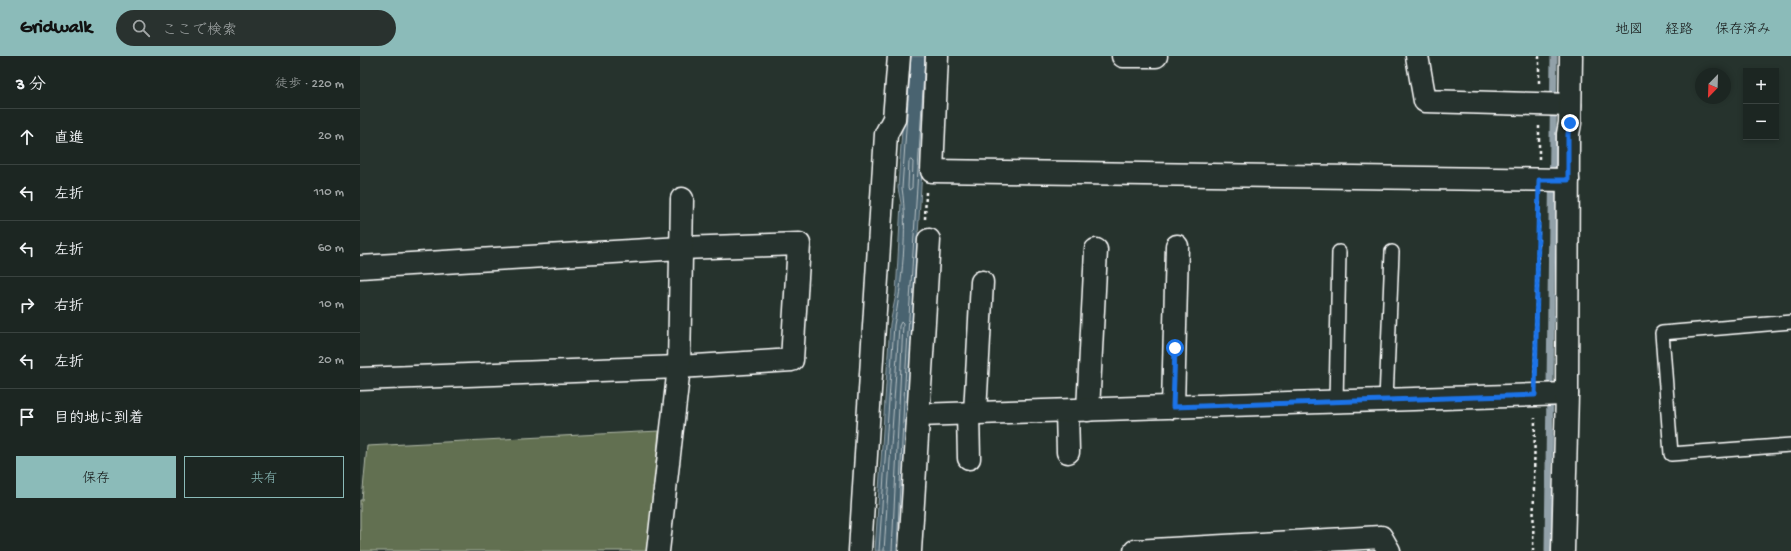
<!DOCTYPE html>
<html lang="ja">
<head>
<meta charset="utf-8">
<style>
  :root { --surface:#1c2622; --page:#29322f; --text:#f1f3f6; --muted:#a0a5a5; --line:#3a4340; --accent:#8bbbb9 }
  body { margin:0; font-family:"Gochi Hand","Klee One",sans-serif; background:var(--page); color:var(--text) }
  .controls { position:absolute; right:12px; top:12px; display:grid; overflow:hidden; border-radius:0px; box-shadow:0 2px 6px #0003 }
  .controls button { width:36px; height:36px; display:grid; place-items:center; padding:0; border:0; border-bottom:1px solid var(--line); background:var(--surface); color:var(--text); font:20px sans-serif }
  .compass { position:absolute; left:1335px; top:12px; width:36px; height:36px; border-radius:50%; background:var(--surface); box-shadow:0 2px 6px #0003; rotate:203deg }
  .stop { position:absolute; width:12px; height:12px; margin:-9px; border:3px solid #1a73e8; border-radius:50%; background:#fff }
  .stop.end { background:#1a73e8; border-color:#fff; box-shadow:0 1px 4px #0008 }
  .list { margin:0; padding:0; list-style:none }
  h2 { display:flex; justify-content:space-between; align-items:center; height:52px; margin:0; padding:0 16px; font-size:17px }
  h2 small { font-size:13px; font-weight:400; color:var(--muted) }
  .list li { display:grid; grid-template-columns:26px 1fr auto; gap:12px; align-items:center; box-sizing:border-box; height:56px; padding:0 16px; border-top:1px solid var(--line) }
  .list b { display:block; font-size:15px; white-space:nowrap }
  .list em { font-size:13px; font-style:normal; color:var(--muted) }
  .actions { display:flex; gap:8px; padding:12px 16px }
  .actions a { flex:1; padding:9px 0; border:1px solid var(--accent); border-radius:0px; text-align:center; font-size:14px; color:var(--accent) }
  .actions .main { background:var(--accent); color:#111 }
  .icon { flex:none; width:22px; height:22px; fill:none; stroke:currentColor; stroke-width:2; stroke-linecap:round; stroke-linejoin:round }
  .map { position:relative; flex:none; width:1431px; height:495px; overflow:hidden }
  header { display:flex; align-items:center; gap:24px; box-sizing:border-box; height:56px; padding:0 20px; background:var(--accent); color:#111 }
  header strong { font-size:19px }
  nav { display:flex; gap:22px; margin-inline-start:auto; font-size:14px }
  .search { width:280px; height:36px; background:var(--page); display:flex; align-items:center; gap:10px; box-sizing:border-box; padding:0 14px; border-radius:22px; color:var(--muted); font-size:15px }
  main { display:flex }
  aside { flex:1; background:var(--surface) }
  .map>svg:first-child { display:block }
</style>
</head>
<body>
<header>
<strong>Gridwalk</strong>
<div class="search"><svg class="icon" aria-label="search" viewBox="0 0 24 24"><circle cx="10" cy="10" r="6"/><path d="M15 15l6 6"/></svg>ここで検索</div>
<nav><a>地図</a><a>経路</a><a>保存済み</a></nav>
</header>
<main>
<aside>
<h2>3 分<small>徒歩 · 220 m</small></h2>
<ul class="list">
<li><svg class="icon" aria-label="ahead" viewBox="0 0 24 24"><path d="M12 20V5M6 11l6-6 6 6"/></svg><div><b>直進</b></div><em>20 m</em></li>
<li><svg class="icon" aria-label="left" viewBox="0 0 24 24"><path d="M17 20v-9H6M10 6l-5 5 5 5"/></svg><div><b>左折</b></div><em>110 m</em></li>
<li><svg class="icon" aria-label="left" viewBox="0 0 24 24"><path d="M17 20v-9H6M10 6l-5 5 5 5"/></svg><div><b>左折</b></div><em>60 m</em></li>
<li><svg class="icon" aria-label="right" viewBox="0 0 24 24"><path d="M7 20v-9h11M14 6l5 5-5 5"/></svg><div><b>右折</b></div><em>10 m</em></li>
<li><svg class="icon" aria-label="left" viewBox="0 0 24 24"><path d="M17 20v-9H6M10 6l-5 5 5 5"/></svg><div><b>左折</b></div><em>20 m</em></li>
<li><svg class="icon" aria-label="arrive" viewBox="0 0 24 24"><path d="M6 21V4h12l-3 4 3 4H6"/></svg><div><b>目的地に到着</b></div></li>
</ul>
<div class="actions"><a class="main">保存</a><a>共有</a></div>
</aside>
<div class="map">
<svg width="1431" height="495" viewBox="0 0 1431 495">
  <rect width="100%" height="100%" fill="#26332d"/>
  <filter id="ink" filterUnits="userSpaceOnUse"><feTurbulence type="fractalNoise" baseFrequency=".025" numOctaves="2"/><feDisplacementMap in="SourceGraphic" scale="8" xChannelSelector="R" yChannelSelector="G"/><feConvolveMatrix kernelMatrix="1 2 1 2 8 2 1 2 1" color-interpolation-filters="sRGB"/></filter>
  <g filter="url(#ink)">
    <polygon fill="#627051" stroke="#b0b8a8" points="299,375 288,495 0,495 0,444 2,444 7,390"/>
    <polygon fill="#4a636f" stroke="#92a1a9" points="547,0 569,0 548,343 541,495 515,495 530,268 536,238 541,147 538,132"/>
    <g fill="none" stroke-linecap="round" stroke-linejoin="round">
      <g stroke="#b7c1c5" stroke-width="1">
        <polygon points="551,104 553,106 552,132 549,134 548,131 549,106"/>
        <path d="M 519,495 L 534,269 C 542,229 548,172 542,132 L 551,0"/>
        <polyline points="524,495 539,270 541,266 543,268 532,495"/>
        <polyline points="537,495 544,343 565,0"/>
      </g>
      <polyline stroke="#92a1a9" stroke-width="7" points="1188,495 1194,0"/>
      <defs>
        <g id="service">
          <polyline points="1431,266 1302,277 1311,398 1431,389"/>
          <polyline points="1026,344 1032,196"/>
          <polyline points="976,346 979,196"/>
        </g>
        <g id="minor">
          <polyline points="577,0 572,115 1208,124"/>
          <polyline points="763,0 796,0"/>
          <polyline points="1057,0 1065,45 1210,49"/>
          <polyline points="0,211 321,192 439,188 432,304 319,311 0,323"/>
          <polyline points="813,351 817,190"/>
          <polyline points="728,354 736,194"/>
          <polyline points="707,355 708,396"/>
          <polyline points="615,357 622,226"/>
          <polyline points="608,358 609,402"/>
          <polyline points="558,359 1207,338"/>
          <polyline points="298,495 319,311 322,143"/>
          <polyline points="500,495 526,78 534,63 539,0"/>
          <polyline points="550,495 569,184"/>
          <polyline points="775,495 1021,481 1029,495"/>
          <polyline points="1203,495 1207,338 1208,78 1210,67 1211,0"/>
        </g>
      </defs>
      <use href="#service" stroke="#fff" stroke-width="16"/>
      <use href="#minor" stroke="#fff" stroke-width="25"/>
      <g stroke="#fff" stroke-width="2.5" stroke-dasharray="3 3" stroke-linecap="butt">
        <polyline points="1179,27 1179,0"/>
        <polyline points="1179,70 1179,103"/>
        <polyline points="565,163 566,136"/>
        <polyline points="1175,317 1179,146"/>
        <polyline points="1173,495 1175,362"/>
      </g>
      <use href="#service" stroke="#26332d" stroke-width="13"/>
      <use href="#minor" stroke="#26332d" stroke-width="22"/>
    </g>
  </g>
  <g fill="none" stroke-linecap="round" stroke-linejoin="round" filter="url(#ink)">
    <polyline stroke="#1a73e8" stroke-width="5" points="815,292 813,351 1175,339 1179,124 1208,124 1208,78 1210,67"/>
  </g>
</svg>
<div class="controls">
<button>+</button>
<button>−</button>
</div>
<svg class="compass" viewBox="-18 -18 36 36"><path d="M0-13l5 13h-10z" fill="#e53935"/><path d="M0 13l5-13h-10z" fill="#a0a5a5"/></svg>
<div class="stop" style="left:815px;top:292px"></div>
<div class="stop end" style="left:1210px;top:67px"></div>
</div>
</main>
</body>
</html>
